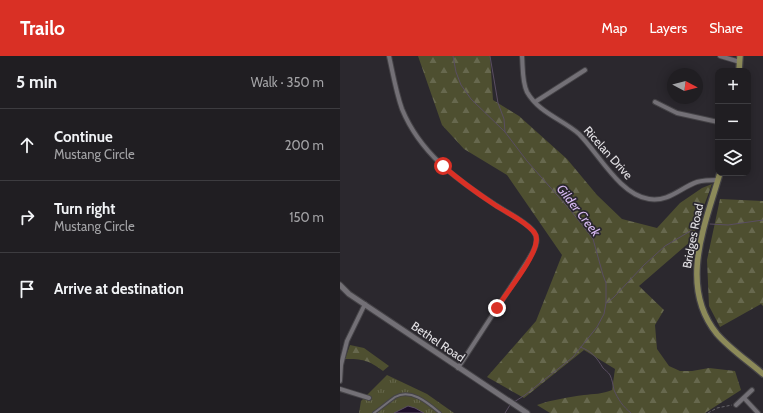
<!DOCTYPE html>
<html lang="en">
<head>
<meta charset="utf-8">
<style>
  :root { --surface:#201e22; --page:#2d2b2f; --text:#f1f3f6; --muted:#a2a2a5; --line:#3d3c40; --accent:#d93025 }
  body { margin:0; font-family:Cabin,sans-serif; background:var(--page); color:var(--text) }
  .controls { position:absolute; right:12px; top:12px; display:grid; overflow:hidden; border-radius:8px; box-shadow:0 2px 10px #0003 }
  .controls button { width:36px; height:36px; display:grid; place-items:center; padding:0; border:0; border-bottom:1px solid var(--line); background:var(--surface); color:var(--text); font:20px sans-serif }
  .compass { position:absolute; left:327px; top:12px; width:36px; height:36px; border-radius:50%; background:var(--surface); box-shadow:0 2px 10px #0003; rotate:97deg }
  .stop { position:absolute; width:12px; height:12px; margin:-9px; border:3px solid #d93025; border-radius:50%; background:#fff }
  .stop.end { background:#d93025; border-color:#fff; box-shadow:0 1px 4px #0008 }
  .list { margin:0; padding:0; list-style:none }
  h2 { display:flex; justify-content:space-between; align-items:center; height:52px; margin:0; padding:0 16px; font-size:17px }
  h2 small { font-size:13px; font-weight:400; color:var(--muted) }
  .list li { display:grid; grid-template-columns:26px 1fr auto; gap:12px; align-items:center; box-sizing:border-box; height:72px; padding:0 16px; border-top:1px solid var(--line) }
  .list b { display:block; font-size:15px; white-space:nowrap }
  .list p { margin:0; font-size:13px; white-space:nowrap; color:var(--muted) }
  .list em { font-size:13px; font-style:normal; color:var(--muted) }
  .icon { flex:none; width:22px; height:22px; fill:none; stroke:currentColor; stroke-width:2; stroke-linecap:round; stroke-linejoin:round }
  .map { position:relative; flex:none; width:423px; height:357px; overflow:hidden }
  header { display:flex; align-items:center; gap:24px; box-sizing:border-box; height:56px; padding:0 20px; background:var(--accent); color:#fff }
  header strong { font-size:19px }
  nav { display:flex; gap:22px; margin-inline-start:auto; font-size:14px }
  main { display:flex }
  aside { flex:1; background:var(--surface) }
  .map>svg:first-child { display:block }
</style>
</head>
<body>
<header>
<strong>Trailo</strong>
<nav><a>Map</a><a>Layers</a><a>Share</a></nav>
</header>
<main>
<aside>
<h2>5 min<small>Walk · 350 m</small></h2>
<ul class="list">
<li><svg class="icon" aria-label="ahead" viewBox="0 0 24 24"><path d="M12 20V5M6 11l6-6 6 6"/></svg><div><b>Continue</b><p>Mustang Circle</p></div><em>200 m</em></li>
<li><svg class="icon" aria-label="right" viewBox="0 0 24 24"><path d="M7 20v-9h11M14 6l5 5-5 5"/></svg><div><b>Turn right</b><p>Mustang Circle</p></div><em>150 m</em></li>
<li><svg class="icon" aria-label="arrive" viewBox="0 0 24 24"><path d="M6 21V4h12l-3 4 3 4H6"/></svg><div><b>Arrive at destination</b></div></li>
</ul>
</aside>
<div class="map">
<svg width="423" height="357" viewBox="0 0 423 357">
  <defs>
    <pattern id="grass-tufts" width="24" height="20" patternUnits="userSpaceOnUse"><rect width="24" height="20" fill="#4e4f30"/><path d="M3 7l-1-3M5 7V3M7 7l1-3M15 17l-1-3M17 17v-4M19 17l1-3" fill="none" stroke="#67684e"/></pattern>
    <pattern id="forest-firs" width="22" height="20" patternUnits="userSpaceOnUse"><rect width="22" height="20" fill="#4e4f30"/><path d="M5 1l3.5 6h-7zM16 11l3.5 6h-7z" fill="#67684e"/></pattern>
  </defs>
  <rect width="100%" height="100%" fill="#2b282e"/>
  <polygon fill="url(#grass-tufts)" points="47,319 87,338 114,357 19,357 21,345"/>
  <g fill="url(#forest-firs)">
    <path d="M 78,0 L 150,0 L 153,44 L 179,60 L 227,103 L 257,139 L 282,163 L 317,172 L 340,147 L 362,132 L 372,128 L 351,185 L 299,230 L 324,254 L 315,269 L 317,293 L 329,310 L 340,315 L 352,315 L 369,312 L 395,315 L 401,334 L 365,357 L 210,357 L 197,349 C 211,344 229,341 244,339 C 253,338 263,338 272,334 L 275,313 L 244,294 L 184,342 L 147,321 L 196,265 L 222,199 L 167,119 L 124,93 L 102,69 Z"/>
    <polygon points="380,143 423,145 423,250 421,248 380,271 369,250 367,204"/>
    <path d="M 10,289 L 24,292 L 49,310 L 43,315 C 28,304 23,303 5,303 Z"/>
  </g>
  <polygon fill="#1f102b" stroke="#5a4e62" points="68,350 75,352 84,357 54,357"/>
  <g fill="none" stroke-linecap="round" stroke-linejoin="round">
    <g stroke="#5a4e62" stroke-width="1">
      <polyline points="113,0 116,16 121,29 131,43 165,76 187,105 232,156 253,183 263,219 266,227 266,247 264,258 257,271 233,301 185,339 174,346"/>
      <polyline points="150,0 158,47 164,63 165,76"/>
      <polyline points="370,168 388,169 423,164"/>
      <polyline points="267,247 274,241 304,209 325,190 352,174 360,168"/>
      <path d="M 240,291 C 252,295 257,302 263,312 C 265,314 268,316 270,319 C 272,323 273,329 274,334 C 278,343 283,351 291,357"/>
      <polyline points="165,357 170,349"/>
    </g>
    <defs>
      <path id="service" d="M 34,357 C 41,352 48,346 55,341 C 71,332 88,347 100,357"/>
      <g id="minor">
        <path d="M 49,0 C 53,18 56,36 62,53 C 80,97 116,123 154,148 C 164,155 187,166 194,176 C 201,186 192,197 187,206 L 118,312"/>
        <path d="M 182,0 C 183,11 182,26 187,36 C 199,57 222,63 239,78 C 259,98 280,139 309,143 C 329,146 340,132 357,126 C 364,124 371,124 378,124"/>
        <polyline points="380,0 400,6"/>
        <polyline points="195,46 245,14"/>
        <polyline points="315,46 337,57 378,66"/>
        <polyline points="0,325 1,309 7,285 25,248"/>
        <polyline points="0,333 29,342"/>
        <polyline points="404,342 418,357"/>
        <polyline points="396,349 412,334"/>
      </g>
      <polyline id="tertiary" points="0,229 9,238 187,357"/>
      <g id="secondary">
        <polyline points="399,15 400,0"/>
        <path d="M 380,117 C 365,169 338,230 377,278 C 390,293 408,305 423,318"/>
      </g>
    </defs>
    <use href="#service" stroke="#454347" stroke-width="4"/>
    <use href="#minor" stroke="#454347" stroke-width="6"/>
    <use href="#tertiary" stroke="#454347" stroke-width="7"/>
    <use href="#secondary" stroke="#454347" stroke-width="8"/>
    <polyline stroke="#656368" stroke-width="1" stroke-dasharray="3 2" stroke-linecap="butt" points="368,357 377,352 392,349"/>
    <use href="#service" stroke="#737076" stroke-width="2"/>
    <use href="#minor" stroke="#737076" stroke-width="4"/>
    <use href="#tertiary" stroke="#737076" stroke-width="5"/>
    <use href="#secondary" stroke="#8c8a59" stroke-width="5.5"/>
  </g>
  <g fill="none" stroke-linecap="round" stroke-linejoin="round">
    <path stroke="#d93025" stroke-width="5" d="M 103,110 C 119,124 137,137 155,149 C 167,157 184,164 193,175 C 196,178 197,182 196,186 C 195,202 166,237 157,252"/>
  </g>
  <g text-anchor="middle" stroke-width="3.5" stroke-linejoin="round" paint-order="stroke">
    <g font-size="12" fill="#e2e0e4" stroke="#2b282e">
      <text transform="translate(268 97) rotate(48)" y="4">Ricelan Drive</text>
      <text transform="translate(353 180) rotate(-79)" y="4">Bridges Road</text>
      <text transform="translate(98 286) rotate(34)" y="4">Bethel Road</text>
    </g>
    <g font-size="13" font-style="italic" fill="#d9bbf4" stroke="#2b282e">
      <text transform="translate(239 154) rotate(52)" y="5">Gilder Creek</text>
    </g>
  </g>
</svg>
<div class="controls">
<button>+</button>
<button>−</button>
<button><svg class="icon" aria-label="layers" viewBox="0 0 24 24"><path d="M12 4l9 5-9 5-9-5zM3 14l9 5 9-5"/></svg></button>
</div>
<svg class="compass" viewBox="-18 -18 36 36"><path d="M0-13l5 13h-10z" fill="#e53935"/><path d="M0 13l5-13h-10z" fill="#a2a2a5"/></svg>
<div class="stop" style="left:103px;top:110px"></div>
<div class="stop end" style="left:157px;top:252px"></div>
</div>
</main>
</body>
</html>
